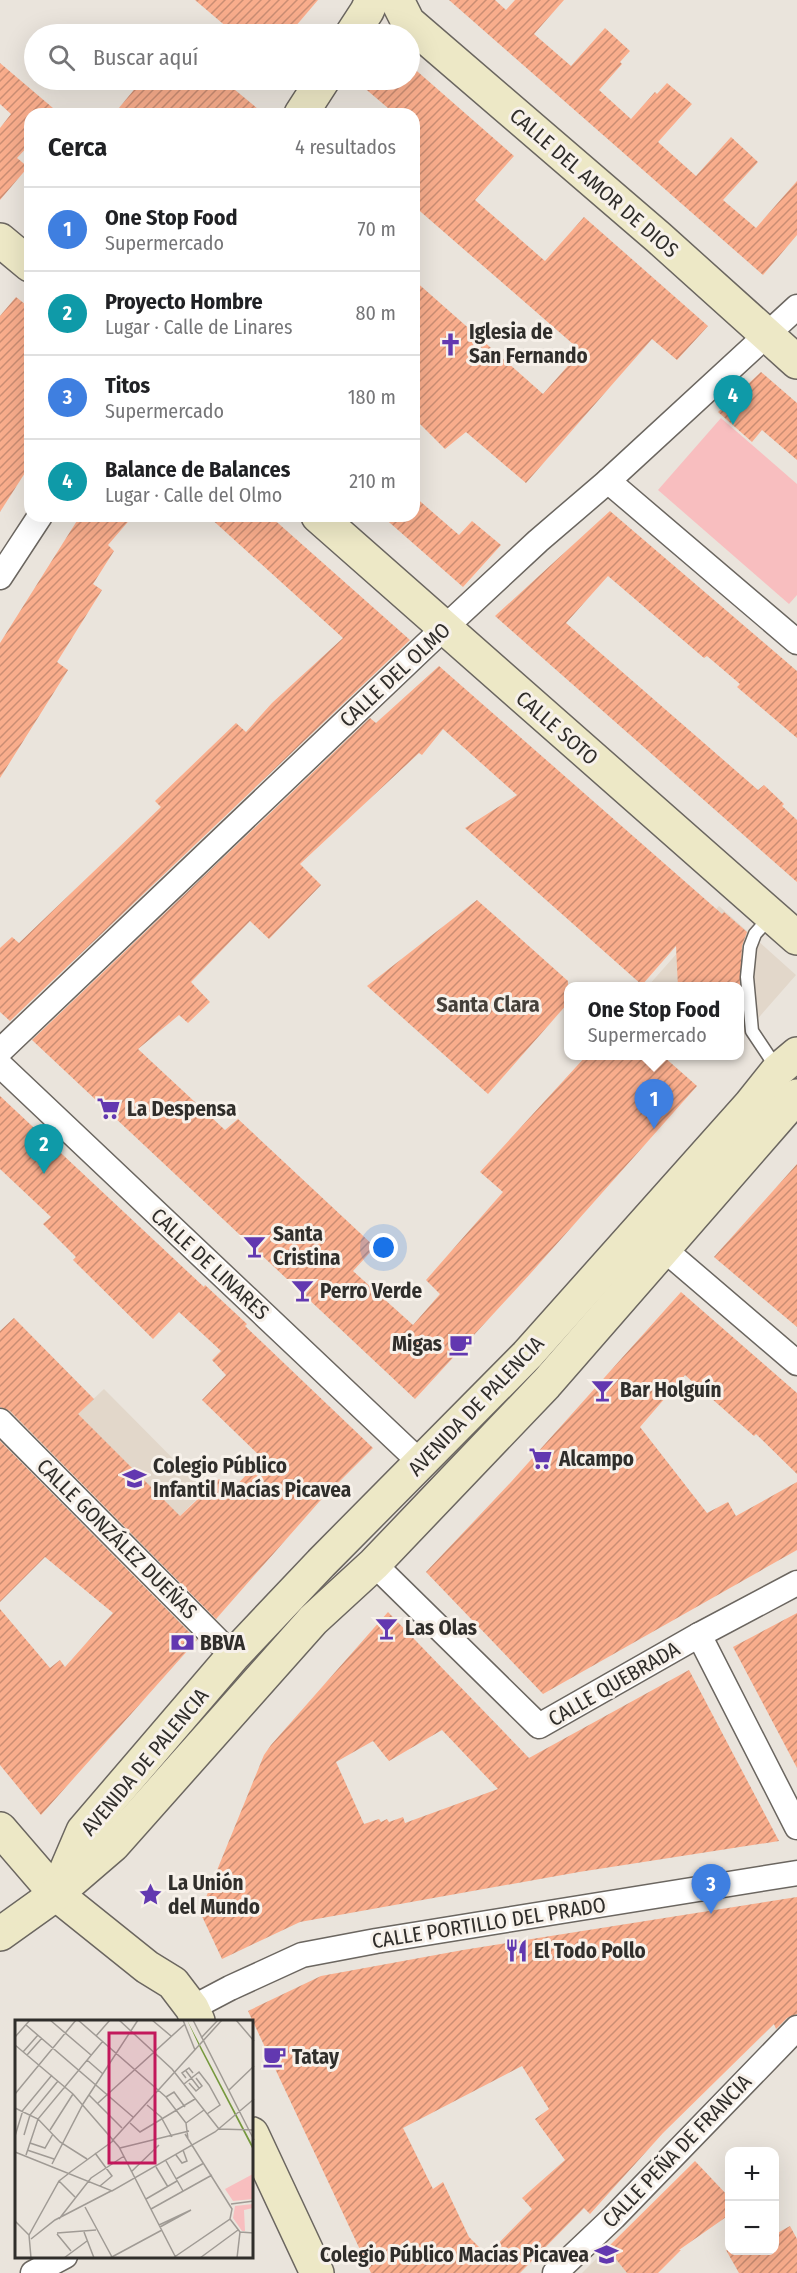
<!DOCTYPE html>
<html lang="es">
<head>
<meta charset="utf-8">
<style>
  :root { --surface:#fff; --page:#f2f2f2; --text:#202124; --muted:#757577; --line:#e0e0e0; --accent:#6238b0 }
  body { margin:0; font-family:"Fira Sans Condensed",sans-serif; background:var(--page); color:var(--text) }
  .controls { position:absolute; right:18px; bottom:18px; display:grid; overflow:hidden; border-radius:12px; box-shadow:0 6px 24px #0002 }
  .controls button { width:54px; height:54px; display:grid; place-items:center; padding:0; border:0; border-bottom:2px solid var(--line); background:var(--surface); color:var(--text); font:30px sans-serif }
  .you { position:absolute; left:384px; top:1248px; width:21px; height:21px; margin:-15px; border:4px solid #fff; border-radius:50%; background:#1a73e8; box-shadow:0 0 0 9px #1a73e833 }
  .badge { display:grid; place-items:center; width:39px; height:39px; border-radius:50%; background:var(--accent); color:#fff; font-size:20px; font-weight:700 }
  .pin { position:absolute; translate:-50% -50px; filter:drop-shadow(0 2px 3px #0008) }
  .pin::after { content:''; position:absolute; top:32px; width:21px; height:18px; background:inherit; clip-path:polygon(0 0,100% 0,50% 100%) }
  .popup { position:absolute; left:564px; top:982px; width:180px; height:78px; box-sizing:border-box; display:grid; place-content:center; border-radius:12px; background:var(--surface); filter:drop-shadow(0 2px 4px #0005); font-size:20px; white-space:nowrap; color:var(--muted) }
  .popup b { font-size:22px; color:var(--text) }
  .popup::after { content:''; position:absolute; left:50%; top:100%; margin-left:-12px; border:12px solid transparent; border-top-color:var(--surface) }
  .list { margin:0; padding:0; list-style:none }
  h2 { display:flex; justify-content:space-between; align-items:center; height:78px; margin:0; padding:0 24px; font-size:26px }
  h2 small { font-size:20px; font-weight:400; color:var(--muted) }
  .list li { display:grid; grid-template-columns:39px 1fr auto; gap:18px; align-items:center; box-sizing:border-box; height:84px; padding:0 24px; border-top:2px solid var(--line) }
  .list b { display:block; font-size:22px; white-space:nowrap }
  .list p { margin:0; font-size:20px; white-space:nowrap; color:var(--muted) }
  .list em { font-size:20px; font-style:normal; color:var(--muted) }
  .icon { flex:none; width:33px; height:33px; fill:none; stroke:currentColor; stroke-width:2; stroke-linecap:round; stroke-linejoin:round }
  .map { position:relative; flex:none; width:797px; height:2273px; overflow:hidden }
  .search { position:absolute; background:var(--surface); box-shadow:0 6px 24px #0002; left:24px; top:24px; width:396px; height:66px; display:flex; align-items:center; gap:15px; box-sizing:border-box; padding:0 21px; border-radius:33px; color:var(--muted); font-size:22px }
  .panel { position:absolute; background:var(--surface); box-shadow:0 6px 24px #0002; left:24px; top:108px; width:396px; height:414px; border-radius:18px }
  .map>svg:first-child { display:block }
</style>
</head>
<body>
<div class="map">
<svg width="797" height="2273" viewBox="0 0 797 2273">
  <defs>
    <pattern id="building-hatch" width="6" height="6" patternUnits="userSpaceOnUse" patternTransform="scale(1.5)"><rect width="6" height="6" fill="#f9ad8c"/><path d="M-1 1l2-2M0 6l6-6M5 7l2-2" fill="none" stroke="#ca8d73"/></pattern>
  </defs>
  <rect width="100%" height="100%" fill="#eae4dc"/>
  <g fill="#e2d7ca">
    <polygon points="719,906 796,975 740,1039 740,986 648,986"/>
    <polygon points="104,1389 205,1491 147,1548 45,1445"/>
    <polygon points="607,2248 627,2273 582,2273"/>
  </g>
  <polygon fill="#f8bebf" points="721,418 797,484 797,595 789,604 658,490"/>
  <g fill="url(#building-hatch)" fill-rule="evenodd">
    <polygon points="195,0 318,0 289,34 235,34"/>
    <polygon points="449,0 495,0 506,10 515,0 564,0 534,34 571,66 605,28 630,51 620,62 622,64 599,90 631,119 655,92 657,94 667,83 692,104 658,142 696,176 731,137 758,162 723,200 756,228 797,181 797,235 763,275"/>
    <polygon points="0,63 60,114 30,114 30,144 17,158 28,167 0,200 0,128 11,114 0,104"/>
    <polygon points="410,65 514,156 475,200 545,261 584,217 708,326 677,360 652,339 526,483 466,432 445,449 414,418 414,280 543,394 581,351 414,206 414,114 395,114 355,80 410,80"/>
    <polygon points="142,80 223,80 264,114 114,114"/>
    <polygon points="16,297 30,308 30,465 0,512 0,316"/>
    <polygon points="761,372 797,403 797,460 762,430 752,442 718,412"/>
    <polygon points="414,496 459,535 472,521 501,545 463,587 382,516 414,516"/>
    <polygon points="610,511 797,671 797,738 737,687 740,684 707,656 704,658 608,576 566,623 758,790 764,785 784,804 782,806 797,820 797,882 495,616"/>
    <polygon points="80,516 133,516 108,545 114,551 93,584 102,590 57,662 68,670 0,778 0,643"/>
    <polygon points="208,516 270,516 410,640 10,1021 0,1012 0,948 12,937 19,943 161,807 155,801 236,723 246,732 272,703 343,638"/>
    <polygon points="439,666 722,914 724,912 747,932 742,946 740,987 678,987 676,946 642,985 465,828 517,795 443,729 422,755 419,753 300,864 321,885 269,939 250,921 191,982 210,1002 188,1023 179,1015 138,1049 225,1130 238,1119 375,1247 353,1271 413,1325 440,1294 426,1280 503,1192 480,1172 586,1056 663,1056 697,1086 530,1274 415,1399 32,1040 370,718 376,723"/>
    <polygon points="477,900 568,981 568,1003 488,1094 367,986"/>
    <polygon points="0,1096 204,1287 205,1285 247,1324 245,1326 373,1448 319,1502 216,1619 10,1411 0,1407 0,1331 14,1318 94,1399 78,1414 180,1516 219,1479 231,1491 262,1458 202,1400 226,1375 212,1360 221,1351 179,1312 153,1339 73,1260 76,1257 43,1224 51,1217 0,1169"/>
    <polygon points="797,1164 797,1327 714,1257"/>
    <polygon points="681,1292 797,1393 797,1474 756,1434 754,1436 685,1375 640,1427 707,1513 728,1502 736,1516 797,1482 797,1550 543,1694 426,1572 511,1482"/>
    <polygon points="0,1441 197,1640 41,1815 0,1765 0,1609 50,1668 60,1660 65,1667 113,1613 45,1557 0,1602"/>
    <path d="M 388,1612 L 529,1758 L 689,1670 L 779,1841 L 579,1872 L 300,1922 L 222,1959 L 200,1912 L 264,1755 L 271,1745 ZM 442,1730 L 498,1789 L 405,1823 L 403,1817 L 389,1822 L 387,1819 L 381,1822 L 379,1819 L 364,1824 L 336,1762 L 373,1741 L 389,1761 Z"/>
    <polygon points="797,1613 797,1768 733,1647"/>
    <path d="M 797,1897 L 797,2014 L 787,2018 L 776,2029 L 774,2024 L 663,2133 L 590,2214 L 584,2208 L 520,2273 L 371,2273 L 248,2011 L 321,1976 L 463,1950 ZM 522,2066 L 549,2109 L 535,2119 L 565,2160 L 522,2198 L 532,2209 L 487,2255 L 469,2237 L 443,2182 L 433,2189 L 403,2128 Z"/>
    <polygon points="695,2161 729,2197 729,2215 679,2250 681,2250 658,2273 627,2273 607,2248"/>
    <polygon points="790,2226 797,2239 797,2273 739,2273 726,2250 774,2250 774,2235"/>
  </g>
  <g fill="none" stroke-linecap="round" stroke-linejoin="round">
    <defs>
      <polyline id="lane" points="770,917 755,934 750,947 747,977 752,1031 778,1070"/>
      <g id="street">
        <polyline points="608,481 797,642"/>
        <polyline points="0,577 40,516"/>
        <polyline points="0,1051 426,645 538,541 608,481 797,307"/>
        <polyline points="0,1065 421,1463"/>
        <polyline points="665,1250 797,1363"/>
        <polyline points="0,1421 233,1656"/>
        <polyline points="374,1564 539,1726 699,1635 797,1583"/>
        <polyline points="699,1635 797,1827"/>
        <polyline points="192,2008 230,1988 302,1955 376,1941 797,1873"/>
        <polyline points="33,2273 65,2256"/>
        <polyline points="555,2273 614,2217 797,2028"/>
      </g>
      <g id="secondary">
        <polyline points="397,0 408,22 658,237 797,362"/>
        <polyline points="352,34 367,11 372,0"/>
        <polyline points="301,114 323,80"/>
        <polyline points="0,240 30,265"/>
        <polyline points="318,516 797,938"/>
        <polyline points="0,1829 56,1894 147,1967 173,1983 192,2008 198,2021"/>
        <polyline points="59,1887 83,1831 233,1656 321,1563 527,1355 750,1105 778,1070 797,1054"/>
        <polyline points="0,1934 56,1894 113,1845 313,1620 374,1564 546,1384 797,1096"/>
        <polyline points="252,2134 317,2273"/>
      </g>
    </defs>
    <use href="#lane" stroke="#6b6660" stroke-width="15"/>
    <use href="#street" stroke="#6b6660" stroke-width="27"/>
    <use href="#secondary" stroke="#6b6660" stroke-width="36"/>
    <use href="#lane" stroke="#fff" stroke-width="12"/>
    <use href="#street" stroke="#fff" stroke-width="24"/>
    <use href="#secondary" stroke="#ede8c6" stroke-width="33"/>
  </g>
  <defs>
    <symbol id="church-bare" viewBox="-9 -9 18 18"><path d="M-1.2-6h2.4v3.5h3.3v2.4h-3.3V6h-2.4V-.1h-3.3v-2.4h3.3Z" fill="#6238b0" stroke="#f7f1ea" stroke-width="2.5" paint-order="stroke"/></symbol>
    <symbol id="supermarket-bare" viewBox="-9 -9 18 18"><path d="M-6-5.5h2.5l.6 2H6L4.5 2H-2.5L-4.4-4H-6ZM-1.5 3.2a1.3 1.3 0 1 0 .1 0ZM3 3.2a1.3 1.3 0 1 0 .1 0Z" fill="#6238b0" stroke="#f7f1ea" stroke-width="2.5" paint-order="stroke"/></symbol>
    <symbol id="bar-bare" viewBox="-9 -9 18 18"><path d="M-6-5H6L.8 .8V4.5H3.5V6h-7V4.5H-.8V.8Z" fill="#6238b0" stroke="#f7f1ea" stroke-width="2.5" paint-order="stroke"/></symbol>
    <symbol id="cafe-bare" viewBox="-9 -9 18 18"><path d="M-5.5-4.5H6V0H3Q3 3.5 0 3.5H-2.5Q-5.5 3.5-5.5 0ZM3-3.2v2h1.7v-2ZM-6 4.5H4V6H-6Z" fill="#6238b0" stroke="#f7f1ea" stroke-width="2.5" paint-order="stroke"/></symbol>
    <symbol id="school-bare" viewBox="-9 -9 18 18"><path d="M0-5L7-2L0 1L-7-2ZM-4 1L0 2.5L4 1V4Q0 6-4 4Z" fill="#6238b0" stroke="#f7f1ea" stroke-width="2.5" paint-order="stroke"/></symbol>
    <symbol id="bank-bare" viewBox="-9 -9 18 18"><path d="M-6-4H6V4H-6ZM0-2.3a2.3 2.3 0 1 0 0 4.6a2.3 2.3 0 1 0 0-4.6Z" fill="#6238b0" stroke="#f7f1ea" stroke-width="2.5" paint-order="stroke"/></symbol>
    <symbol id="sight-bare" viewBox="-9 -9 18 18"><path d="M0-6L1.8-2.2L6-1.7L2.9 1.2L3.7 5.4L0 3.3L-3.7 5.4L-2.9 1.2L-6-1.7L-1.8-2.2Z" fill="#6238b0" stroke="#f7f1ea" stroke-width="2.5" paint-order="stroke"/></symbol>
    <symbol id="restaurant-bare" viewBox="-9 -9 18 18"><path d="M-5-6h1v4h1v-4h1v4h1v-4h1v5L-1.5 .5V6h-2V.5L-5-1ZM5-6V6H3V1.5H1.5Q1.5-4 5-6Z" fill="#6238b0" stroke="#f7f1ea" stroke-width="2.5" paint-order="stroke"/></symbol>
  </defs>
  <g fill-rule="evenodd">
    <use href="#church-bare" x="434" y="328" width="33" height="33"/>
    <use href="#supermarket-bare" x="92" y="1092" width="33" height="33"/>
    <use href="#bar-bare" x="238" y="1230" width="33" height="33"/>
    <use href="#bar-bare" x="286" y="1274" width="33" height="33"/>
    <use href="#cafe-bare" x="444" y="1328" width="33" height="33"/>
    <use href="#bar-bare" x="586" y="1374" width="33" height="33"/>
    <use href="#supermarket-bare" x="524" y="1442" width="33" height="33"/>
    <use href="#school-bare" x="118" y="1462" width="33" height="33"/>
    <use href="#bar-bare" x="370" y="1612" width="33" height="33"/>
    <use href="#bank-bare" x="166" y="1626" width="33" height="33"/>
    <use href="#sight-bare" x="134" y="1878" width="33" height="33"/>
    <use href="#restaurant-bare" x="500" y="1934" width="33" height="33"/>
    <use href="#cafe-bare" x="258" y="2040" width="33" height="33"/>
    <use href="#school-bare" x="590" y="2238" width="33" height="33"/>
  </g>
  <g text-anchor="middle" stroke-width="6" stroke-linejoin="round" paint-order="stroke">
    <g font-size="21" fill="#302e2b" stroke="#f7f1ea">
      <text transform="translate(594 183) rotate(41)" y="7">CALLE DEL AMOR DE DIOS</text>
      <text transform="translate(395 675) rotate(-43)" y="7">CALLE DEL OLMO</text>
      <text transform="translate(557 728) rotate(41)" y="7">CALLE SOTO</text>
      <text transform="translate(210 1264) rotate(43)" y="7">CALLE DE LINARES</text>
      <text transform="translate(476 1406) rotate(-46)" y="7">AVENIDA DE PALENCIA</text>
      <text transform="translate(117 1539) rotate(45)" y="7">CALLE GONZÁLEZ DUEÑAS</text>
      <text transform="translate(614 1684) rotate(-30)" y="7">CALLE QUEBRADA</text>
      <text transform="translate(145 1762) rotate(-50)" y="7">AVENIDA DE PALENCIA</text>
      <text transform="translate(489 1923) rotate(-9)" y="7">CALLE PORTILLO DEL PRADO</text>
      <text transform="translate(677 2151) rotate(-46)" y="7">CALLE PEÑA DE FRANCIA</text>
    </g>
    <g font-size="21" font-weight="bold" fill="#302e2b" stroke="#f7f1ea" text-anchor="start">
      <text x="469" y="339">Iglesia de<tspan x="469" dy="24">San Fernando</tspan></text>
      <text x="127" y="1116">La Despensa</text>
      <text x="273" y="1241">Santa<tspan x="273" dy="24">Cristina</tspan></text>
      <text x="320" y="1298">Perro Verde</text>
      <text x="442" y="1351" text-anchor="end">Migas</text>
      <text x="620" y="1397">Bar Holguín</text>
      <text x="559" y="1466">Alcampo</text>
      <text x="153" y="1473">Colegio Público<tspan x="153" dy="24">Infantil Macías Picavea</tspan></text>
      <text x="405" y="1635">Las Olas</text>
      <text x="200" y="1650">BBVA</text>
      <text x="168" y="1890">La Unión<tspan x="168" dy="24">del Mundo</tspan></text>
      <text x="534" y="1958">El Todo Pollo</text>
      <text x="292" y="2064">Tatay</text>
      <text x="589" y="2262" text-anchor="end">Colegio Público Macías Picavea</text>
    </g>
    <g font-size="22" font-weight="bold" fill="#443f39" stroke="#f7f1ea">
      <text x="488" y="1012">Santa Clara</text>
    </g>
  </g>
  <g transform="translate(15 2020)">
    <rect width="238" height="238" fill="#eae4dc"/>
    <path d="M 238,184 L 238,188 L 229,190 L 230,211 L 227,211 L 218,198 L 220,186 Z" fill="#f8bebf"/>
    <path d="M 238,154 L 238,179 L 218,181 L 210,169 Z" fill="#f8bebf"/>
    <path d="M 172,0 L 238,126 L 238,130 L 186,30 Z" fill="#76993e"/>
    <path fill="none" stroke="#a09b95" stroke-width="1.5" d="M 35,0 L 76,35M 63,0 L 151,77 L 171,103 L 173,119M 104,0 L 157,49 L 204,109 L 239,110M 137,0 L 156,16M 168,0 L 180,30M 178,0 L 239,120M 221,0 L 239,21M 11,5 L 118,97M 81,16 L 95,0M 0,17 L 15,0M 186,18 L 203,0M 0,25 L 58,74 L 104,127 L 161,238M 8,32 L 23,15M 12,35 L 27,18M 72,40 L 88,54M 171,51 L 184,68M 171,58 L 167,53 L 174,48 L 178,53M 174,63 L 181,71 L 187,66 L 181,58M 169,64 L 184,52 L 194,65 L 205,85 L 192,94M 214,70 L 239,46M 0,74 L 61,0M 74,75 L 107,108M 151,77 L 159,72 L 170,87M 83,83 L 170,4M 132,85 L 146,97 L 157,117M 0,88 L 23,99 L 45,122 L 72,139M 115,103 L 125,112 L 180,79M 171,103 L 189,90M 35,110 L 58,74M 9,115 L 15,95 L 43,61M 0,116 L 8,90 L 37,55M 97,121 L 207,0M 15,123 L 30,128 L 38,114M 105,128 L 174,111M 12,130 L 39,139M 0,132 L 97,171 L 200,112 L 239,79M 80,133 L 97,156 L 85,166M 11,135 L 23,99 L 88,21M 161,135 L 167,143 L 172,141 L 168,130M 151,141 L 168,171M 37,144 L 68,84 L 123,0M 141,147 L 153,167M 116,152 L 144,125M 54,153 L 98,121M 161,159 L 189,143M 44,161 L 60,177M 131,179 L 162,161M 216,184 L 239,181M 70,187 L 97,237M 136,189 L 197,155M 44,199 L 76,158 L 109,136M 215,199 L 225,212 L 239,213M 0,201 L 14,215 L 16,238M 144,205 L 176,190 L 145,207M 69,212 L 79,238M 42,213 L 81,210M 42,214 L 56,231M 14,215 L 44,161 L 53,154M 16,219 L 40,200 L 96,171M 49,238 L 72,221M 95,238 L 147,210M 158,238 L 215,199 L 217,189 L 170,114M 185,238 L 223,210M 222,238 L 225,212"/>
    <path fill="#c2185b" fill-opacity="0.15" stroke="#c2185b" stroke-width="3" d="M 94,13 L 140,13 L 140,143 L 94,143 Z"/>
    <rect width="238" height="238" fill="none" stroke="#302e2b" stroke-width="3"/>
  </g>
</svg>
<div class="controls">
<button>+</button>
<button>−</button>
</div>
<div class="you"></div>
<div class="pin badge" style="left:654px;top:1129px;background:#3f7fe0">1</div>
<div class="popup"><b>One Stop Food</b>Supermercado</div>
<div class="pin badge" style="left:44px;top:1174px;background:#0f9aa8">2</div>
<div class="pin badge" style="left:711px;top:1914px;background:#3f7fe0">3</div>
<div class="pin badge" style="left:733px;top:425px;background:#0f9aa8">4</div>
<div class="search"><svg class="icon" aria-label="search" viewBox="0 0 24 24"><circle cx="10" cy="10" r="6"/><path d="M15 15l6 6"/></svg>Buscar aquí</div>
<section class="panel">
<h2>Cerca<small>4 resultados</small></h2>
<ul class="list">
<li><span class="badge" style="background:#3f7fe0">1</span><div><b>One Stop Food</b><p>Supermercado</p></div><em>70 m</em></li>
<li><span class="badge" style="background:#0f9aa8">2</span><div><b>Proyecto Hombre</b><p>Lugar · Calle de Linares</p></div><em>80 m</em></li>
<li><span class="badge" style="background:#3f7fe0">3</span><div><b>Titos</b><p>Supermercado</p></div><em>180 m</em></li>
<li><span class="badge" style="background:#0f9aa8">4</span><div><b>Balance de Balances</b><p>Lugar · Calle del Olmo</p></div><em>210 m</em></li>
</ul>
</section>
</div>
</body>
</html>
